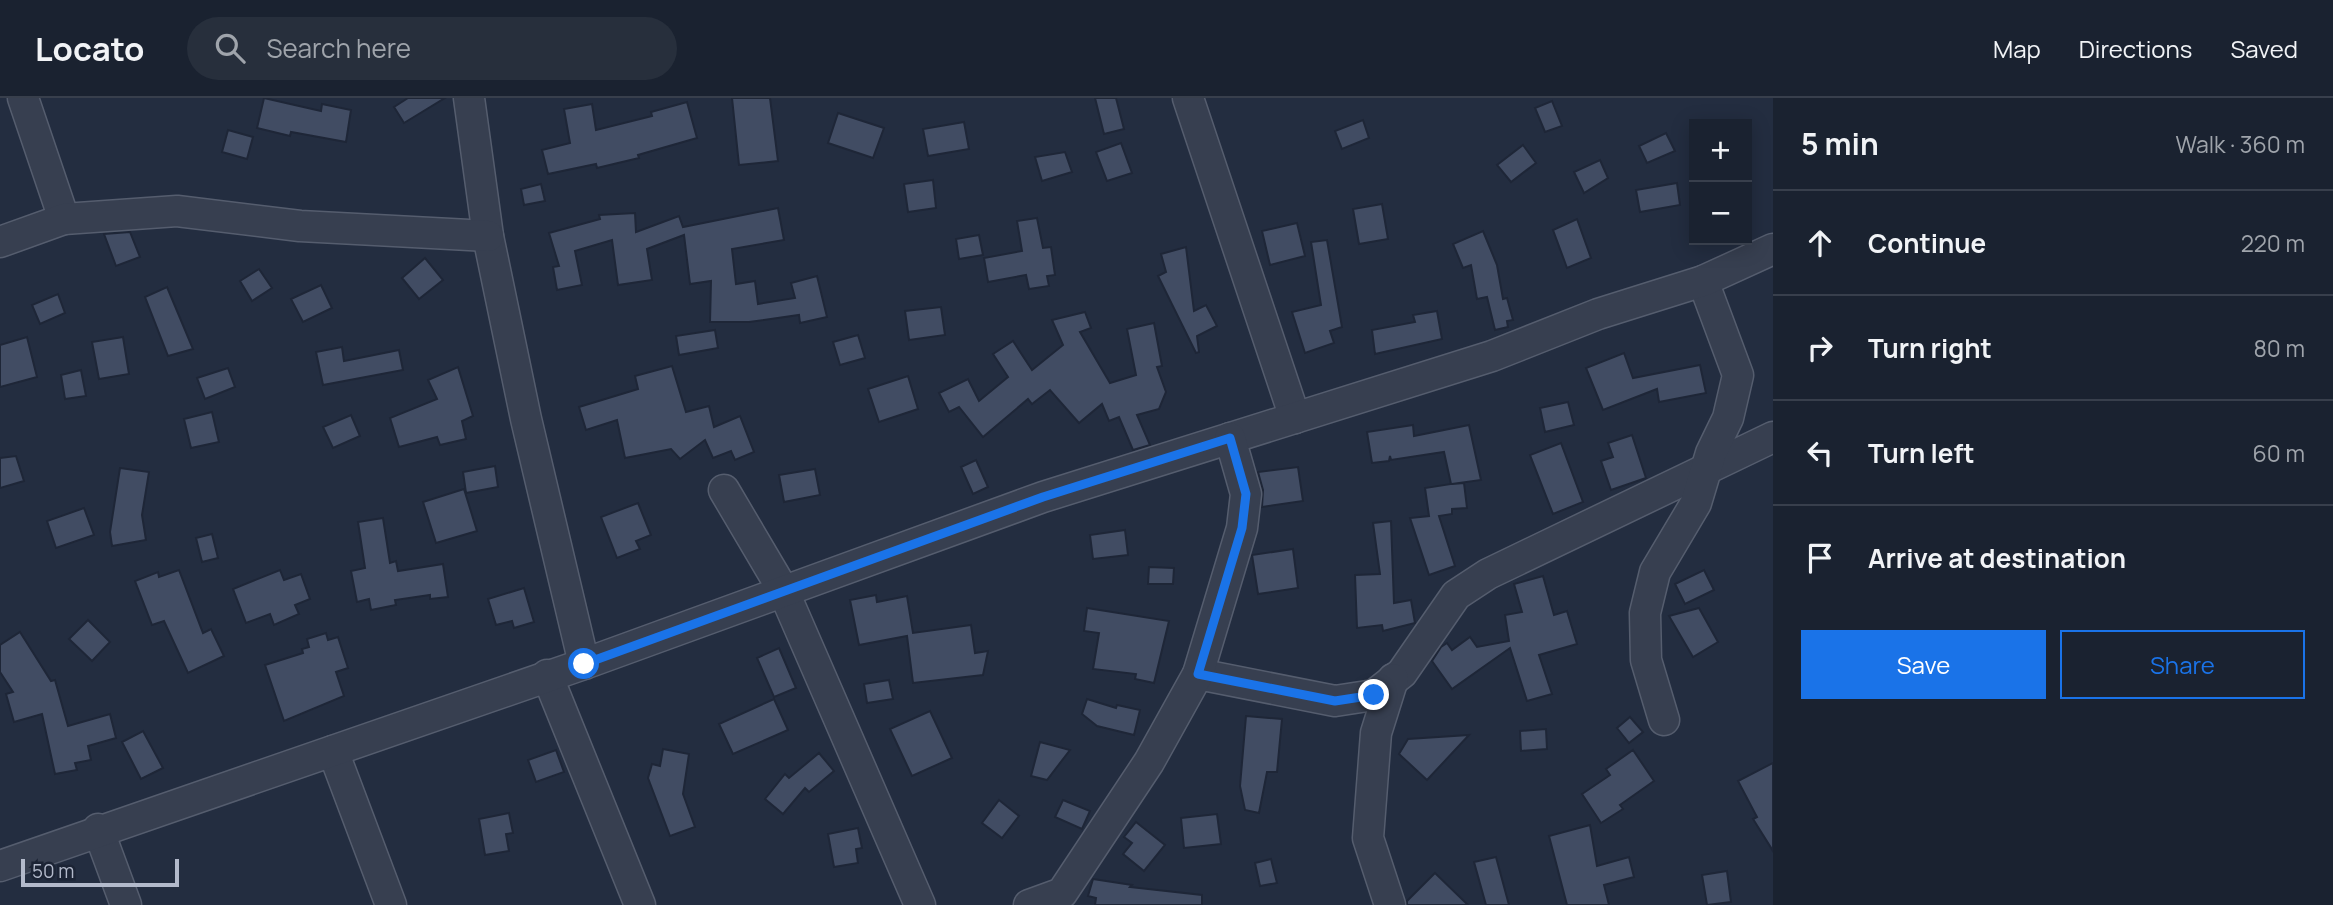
<!DOCTYPE html>
<html lang="en">
<head>
<meta charset="utf-8">
<style>
  :root { --surface:#1a2230; --page:#272f3c; --text:#f1f3f6; --muted:#9fa4ab; --line:#383f4c; --accent:#1a73e8 }
  body { margin:0; font-family:Manrope,sans-serif; background:var(--page); color:var(--text) }
  .controls { position:absolute; right:21px; top:21px; display:grid; overflow:hidden; border-radius:0px; box-shadow:0 4px 18px #0003 }
  .controls button { width:63px; height:63px; display:grid; place-items:center; padding:0; border:0; border-bottom:2px solid var(--line); background:var(--surface); color:var(--text); font:35px sans-serif }
  .scale { position:absolute; left:21px; bottom:18px; width:158px; box-sizing:border-box; padding-left:7px; border:4px solid #b3bacb; border-top:0; font-size:19px; line-height:24px; white-space:nowrap; color:#b3bacb; -webkit-text-stroke:5px #1c2435; paint-order:stroke }
  .stop { position:absolute; width:21px; height:21px; margin:-16px; border:5px solid #1a73e8; border-radius:50%; background:#fff }
  .stop.end { background:#1a73e8; border-color:#fff; box-shadow:0 2px 7px #0008 }
  .list { margin:0; padding:0; list-style:none }
  h2 { display:flex; justify-content:space-between; align-items:center; height:91px; margin:0; padding:0 28px; font-size:30px }
  h2 small { font-size:23px; font-weight:400; color:var(--muted) }
  .list li { display:grid; grid-template-columns:46px 1fr auto; gap:21px; align-items:center; box-sizing:border-box; height:105px; padding:0 28px; border-top:2px solid var(--line) }
  .list b { display:block; font-size:26px; white-space:nowrap }
  .list em { font-size:23px; font-style:normal; color:var(--muted) }
  .actions { display:flex; gap:14px; padding:21px 28px }
  .actions a { flex:1; padding:16px 0; border:2px solid var(--accent); border-radius:0px; text-align:center; font-size:24px; color:var(--accent) }
  .actions .main { background:var(--accent); color:#fff }
  .icon { flex:none; width:38px; height:38px; fill:none; stroke:currentColor; stroke-width:2; stroke-linecap:round; stroke-linejoin:round }
  .map { position:relative; flex:none; width:1773px; height:807px; overflow:hidden }
  header { display:flex; align-items:center; gap:42px; box-sizing:border-box; height:98px; padding:0 35px; background:var(--surface); border-bottom:2px solid var(--line) }
  header strong { font-size:33px }
  nav { display:flex; gap:38px; margin-inline-start:auto; font-size:24px }
  .search { width:490px; height:63px; background:var(--page); display:flex; align-items:center; gap:18px; box-sizing:border-box; padding:0 24px; border-radius:38px; color:var(--muted); font-size:26px }
  main { display:flex }
  aside { flex:1; background:var(--surface) }
  .map>svg:first-child { display:block }
</style>
</head>
<body>
<header>
<strong>Locato</strong>
<div class="search"><svg class="icon" aria-label="search" viewBox="0 0 24 24"><circle cx="10" cy="10" r="6"/><path d="M15 15l6 6"/></svg>Search here</div>
<nav><a>Map</a><a>Directions</a><a>Saved</a></nav>
</header>
<main>
<div class="map">
<svg width="1773" height="807" viewBox="0 0 1773 807">
  <rect width="100%" height="100%" fill="#232d40"/>
  <g fill="#414c63" stroke="#1e2637" stroke-width="2">
    <polygon points="264,0 321,13 322,6 351,12 346,44 291,34 290,38 257,30"/>
    <polygon points="408,0 445,0 404,25 394,9"/>
    <polygon points="732,0 770,0 778,63 739,67"/>
    <polygon points="1095,0 1116,0 1124,31 1104,36"/>
    <polygon points="1552,3 1562,28 1545,34 1535,10"/>
    <polygon points="687,4 697,40 638,57 639,60 597,70 596,66 548,76 542,52 570,45 564,11 592,6 596,32 652,18 651,14"/>
    <polygon points="838,15 884,30 873,60 828,45"/>
    <polygon points="1363,22 1369,40 1342,51 1335,33"/>
    <polygon points="964,24 969,51 928,58 923,31"/>
    <polygon points="228,32 253,39 247,61 222,54"/>
    <polygon points="1666,35 1675,53 1647,65 1639,48"/>
    <polygon points="1121,45 1132,75 1107,83 1096,54"/>
    <polygon points="1523,47 1536,65 1511,84 1497,67"/>
    <polygon points="1065,54 1072,74 1042,83 1035,59"/>
    <polygon points="1600,62 1608,80 1584,95 1574,74"/>
    <polygon points="933,82 936,110 908,114 904,86"/>
    <polygon points="1677,85 1680,107 1640,114 1636,92"/>
    <polygon points="541,86 545,103 524,107 521,91"/>
    <polygon points="1382,106 1388,141 1359,146 1353,111"/>
    <polygon points="778,110 784,142 732,151 736,186 755,183 758,206 795,200 791,185 817,178 827,219 800,225 799,217 749,224 710,224 711,183 690,186 684,137 647,151 652,182 618,187 612,142 575,153 582,187 557,192 553,169 559,168 549,135 600,121 599,117 635,115 636,134 679,118 683,129"/>
    <polygon points="1037,120 1043,150 1051,149 1055,177 1047,178 1049,188 1029,191 1026,177 988,184 984,160 1022,153 1017,123"/>
    <polygon points="1577,121 1591,160 1567,170 1553,132"/>
    <polygon points="1297,125 1305,158 1270,167 1262,133"/>
    <polygon points="1483,133 1497,167 1503,201 1507,200 1513,222 1507,223 1508,229 1495,232 1487,199 1477,201 1471,167 1463,170 1453,146"/>
    <polygon points="130,134 140,159 116,168 104,136"/>
    <polygon points="979,137 983,157 959,161 956,141"/>
    <polygon points="1327,142 1342,229 1330,233 1334,245 1305,255 1292,214 1321,207 1311,144"/>
    <polygon points="1186,149 1194,213 1206,207 1217,228 1197,238 1199,254 1196,255 1158,178 1166,174 1161,156"/>
    <polygon points="425,160 443,182 419,201 402,180"/>
    <polygon points="259,171 272,190 252,203 240,183"/>
    <polygon points="321,187 332,210 303,224 291,201"/>
    <polygon points="167,189 193,251 168,258 145,199"/>
    <polygon points="58,196 65,215 40,226 32,207"/>
    <polygon points="941,209 945,237 909,242 905,213"/>
    <polygon points="1437,213 1442,241 1375,256 1372,232 1415,224 1413,217"/>
    <polygon points="1085,214 1091,230 1080,234 1110,285 1136,277 1127,231 1154,225 1162,268 1157,269 1166,294 1159,311 1137,317 1150,347 1133,352 1119,319 1109,323 1102,306 1079,325 1050,292 1032,306 1028,301 983,339 959,309 949,314 939,295 968,281 979,303 1008,279 993,256 1013,243 1032,272 1063,247 1052,222"/>
    <polygon points="715,232 718,250 679,257 676,238"/>
    <polygon points="858,237 865,260 840,267 833,244"/>
    <polygon points="27,239 37,279 0,289 0,247"/>
    <polygon points="123,239 129,276 99,281 92,244"/>
    <polygon points="342,249 344,263 399,252 403,272 323,287 316,254"/>
    <polygon points="1624,255 1633,280 1700,267 1706,295 1659,304 1657,291 1603,312 1586,270"/>
    <polygon points="672,268 686,314 709,308 714,329 740,318 754,354 735,362 731,353 713,360 705,342 680,361 671,351 625,360 617,322 586,332 579,309 638,291 635,278"/>
    <polygon points="458,269 473,318 462,323 466,341 440,347 437,339 399,349 390,320 437,301 428,282"/>
    <polygon points="228,270 235,289 205,301 197,280"/>
    <polygon points="81,272 86,298 65,301 61,277"/>
    <polygon points="908,278 918,311 879,324 868,291"/>
    <polygon points="1568,304 1574,327 1545,334 1540,310"/>
    <polygon points="212,314 219,344 191,350 184,321"/>
    <polygon points="351,317 360,338 333,350 323,329"/>
    <polygon points="1413,327 1414,338 1469,327 1481,382 1452,386 1464,385 1467,410 1452,411 1452,416 1439,418 1455,468 1429,477 1410,420 1429,418 1425,390 1451,386 1444,354 1391,362 1390,358 1389,363 1372,365 1367,334"/>
    <polygon points="1632,337 1646,380 1611,392 1601,363 1613,359 1608,345"/>
    <polygon points="1561,345 1583,404 1553,416 1530,357"/>
    <polygon points="16,358 24,383 0,390 0,360"/>
    <polygon points="976,362 988,389 973,396 961,369"/>
    <polygon points="495,368 498,389 466,395 463,374"/>
    <polygon points="1298,369 1303,403 1262,409 1263,392 1258,374"/>
    <polygon points="120,370 149,374 142,417 146,442 112,448 110,434"/>
    <polygon points="815,371 820,397 784,404 779,377"/>
    <polygon points="464,391 477,433 436,445 423,404"/>
    <polygon points="638,405 651,437 636,443 640,451 617,460 601,419"/>
    <polygon points="84,410 94,437 56,450 47,423"/>
    <polygon points="383,420 390,465 396,463 398,473 443,466 448,499 430,501 430,497 395,502 396,507 371,512 369,501 357,504 351,473 365,470 358,424"/>
    <polygon points="1391,423 1394,505 1411,502 1415,525 1383,533 1382,527 1357,530 1355,477 1380,476 1373,425"/>
    <polygon points="1125,432 1128,457 1093,461 1090,437"/>
    <polygon points="212,436 218,460 202,464 196,440"/>
    <polygon points="1293,451 1298,490 1258,496 1252,457"/>
    <polygon points="1149,469 1174,470 1173,486 1148,486"/>
    <polygon points="179,472 203,535 211,531 224,558 188,575 164,523 152,527 135,483 158,474 159,479"/>
    <polygon points="280,472 284,482 301,476 310,501 295,507 299,516 274,527 270,516 246,525 233,491"/>
    <polygon points="1704,472 1714,492 1685,506 1675,486"/>
    <polygon points="1543,478 1554,517 1567,513 1577,546 1539,557 1552,596 1527,603 1510,550 1452,591 1432,563 1441,549 1447,545 1452,552 1470,539 1477,549 1509,543 1505,517 1522,514 1514,486"/>
    <polygon points="524,490 534,524 514,530 512,523 496,527 488,501"/>
    <polygon points="876,497 877,504 907,498 913,535 971,527 975,555 988,553 983,577 913,585 907,538 859,547 850,502"/>
    <polygon points="1087,510 1169,523 1154,585 1135,581 1136,576 1093,571 1099,535 1084,533"/>
    <polygon points="1699,510 1718,544 1693,559 1669,518"/>
    <polygon points="88,522 110,544 92,563 69,541"/>
    <polygon points="20,534 51,583 55,582 68,628 110,616 116,640 88,648 91,662 75,665 77,672 55,676 42,616 14,624 6,596 13,594 0,574 0,547"/>
    <polygon points="326,535 328,542 338,539 348,570 336,574 344,598 284,623 265,567 303,555 302,551 309,549 307,541"/>
    <polygon points="779,550 796,590 774,599 757,560"/>
    <polygon points="889,582 893,601 867,605 864,586"/>
    <polygon points="774,601 788,632 733,656 719,626"/>
    <polygon points="1087,601 1116,610 1117,607 1140,612 1134,637 1097,628 1082,616"/>
    <polygon points="930,613 952,660 912,678 890,631"/>
    <polygon points="1246,618 1282,621 1277,674 1267,674 1259,715 1245,712 1240,688"/>
    <polygon points="1630,619 1643,634 1629,645 1617,630"/>
    <polygon points="1546,631 1547,651 1521,653 1520,633"/>
    <polygon points="143,633 163,670 141,681 122,644"/>
    <polygon points="1469,637 1427,682 1399,656 1408,641"/>
    <polygon points="1040,644 1070,652 1047,682 1031,678"/>
    <polygon points="663,651 689,656 683,696 695,729 670,738 648,680 652,666 660,668"/>
    <polygon points="556,652 564,674 536,684 528,662"/>
    <polygon points="1633,652 1654,683 1620,707 1623,711 1601,725 1582,696 1610,677 1606,671"/>
    <polygon points="819,655 834,673 809,694 805,690 783,716 765,701 785,676 789,680"/>
    <polygon points="1773,665 1773,753 1753,721 1757,719 1738,683"/>
    <polygon points="999,702 1019,718 1002,740 982,725"/>
    <polygon points="1063,702 1090,713 1082,731 1055,719"/>
    <polygon points="509,715 513,735 506,736 509,753 485,757 479,721"/>
    <polygon points="1217,716 1221,746 1184,750 1181,720"/>
    <polygon points="1136,724 1165,747 1144,773 1123,756 1132,745 1124,739"/>
    <polygon points="1590,727 1597,768 1629,759 1634,779 1604,787 1609,807 1567,807 1549,738"/>
    <polygon points="858,730 862,750 856,751 858,765 834,769 828,736"/>
    <polygon points="1496,759 1509,807 1486,807 1474,764"/>
    <polygon points="1271,761 1277,785 1260,788 1255,765"/>
    <polygon points="1727,773 1731,804 1707,807 1702,777"/>
    <polygon points="1435,775 1468,807 1407,807 1407,803"/>
    <polygon points="1093,781 1132,787 1130,789 1202,797 1202,807 1095,807 1096,800 1088,798"/>
  </g>
  <g fill="none" stroke-linecap="round" stroke-linejoin="round">
    <defs>
      <g id="minor">
        <polyline points="23,0 64,121"/>
        <polyline points="469,0 488,138 526,321 584,566"/>
        <polyline points="1188,0 1295,320"/>
        <polyline points="0,144 64,121 177,113 300,128 488,138"/>
        <polyline points="724,392 783,492 920,807"/>
        <polyline points="1198,576 1335,603 1374,597 1402,575 1456,497 1488,476 1773,339"/>
        <polyline points="547,577 640,807"/>
        <polyline points="1664,622 1646,562 1645,515 1655,474 1696,405 1711,355 1728,320 1738,277 1703,183"/>
        <polyline points="333,653 391,807"/>
        <polyline points="98,731 126,807"/>
        <polyline points="0,768 584,566 1043,399 1492,258 1598,216 1703,183 1773,151"/>
        <polyline points="1029,807 1062,795 1149,664 1198,576 1242,430 1246,396 1230,340"/>
        <polyline points="1390,807 1368,740 1376,635 1393,581"/>
      </g>
    </defs>
    <use href="#minor" stroke="#555d6e" stroke-width="33"/>
    <use href="#minor" stroke="#373f50" stroke-width="30"/>
  </g>
  <g fill="none" stroke-linecap="round" stroke-linejoin="round">
    <polyline stroke="#1a73e8" stroke-width="9" points="584,566 1043,399 1230,340 1246,396 1242,430 1198,576 1335,603 1374,597"/>
  </g>
</svg>
<div class="controls">
<button>+</button>
<button>−</button>
</div>
<div class="scale">50 m</div>
<div class="stop" style="left:584px;top:566px"></div>
<div class="stop end" style="left:1374px;top:597px"></div>
</div>
<aside>
<h2>5 min<small>Walk · 360 m</small></h2>
<ul class="list">
<li><svg class="icon" aria-label="ahead" viewBox="0 0 24 24"><path d="M12 20V5M6 11l6-6 6 6"/></svg><div><b>Continue</b></div><em>220 m</em></li>
<li><svg class="icon" aria-label="right" viewBox="0 0 24 24"><path d="M7 20v-9h11M14 6l5 5-5 5"/></svg><div><b>Turn right</b></div><em>80 m</em></li>
<li><svg class="icon" aria-label="left" viewBox="0 0 24 24"><path d="M17 20v-9H6M10 6l-5 5 5 5"/></svg><div><b>Turn left</b></div><em>60 m</em></li>
<li><svg class="icon" aria-label="arrive" viewBox="0 0 24 24"><path d="M6 21V4h12l-3 4 3 4H6"/></svg><div><b>Arrive at destination</b></div></li>
</ul>
<div class="actions"><a class="main">Save</a><a>Share</a></div>
</aside>
</main>
</body>
</html>
